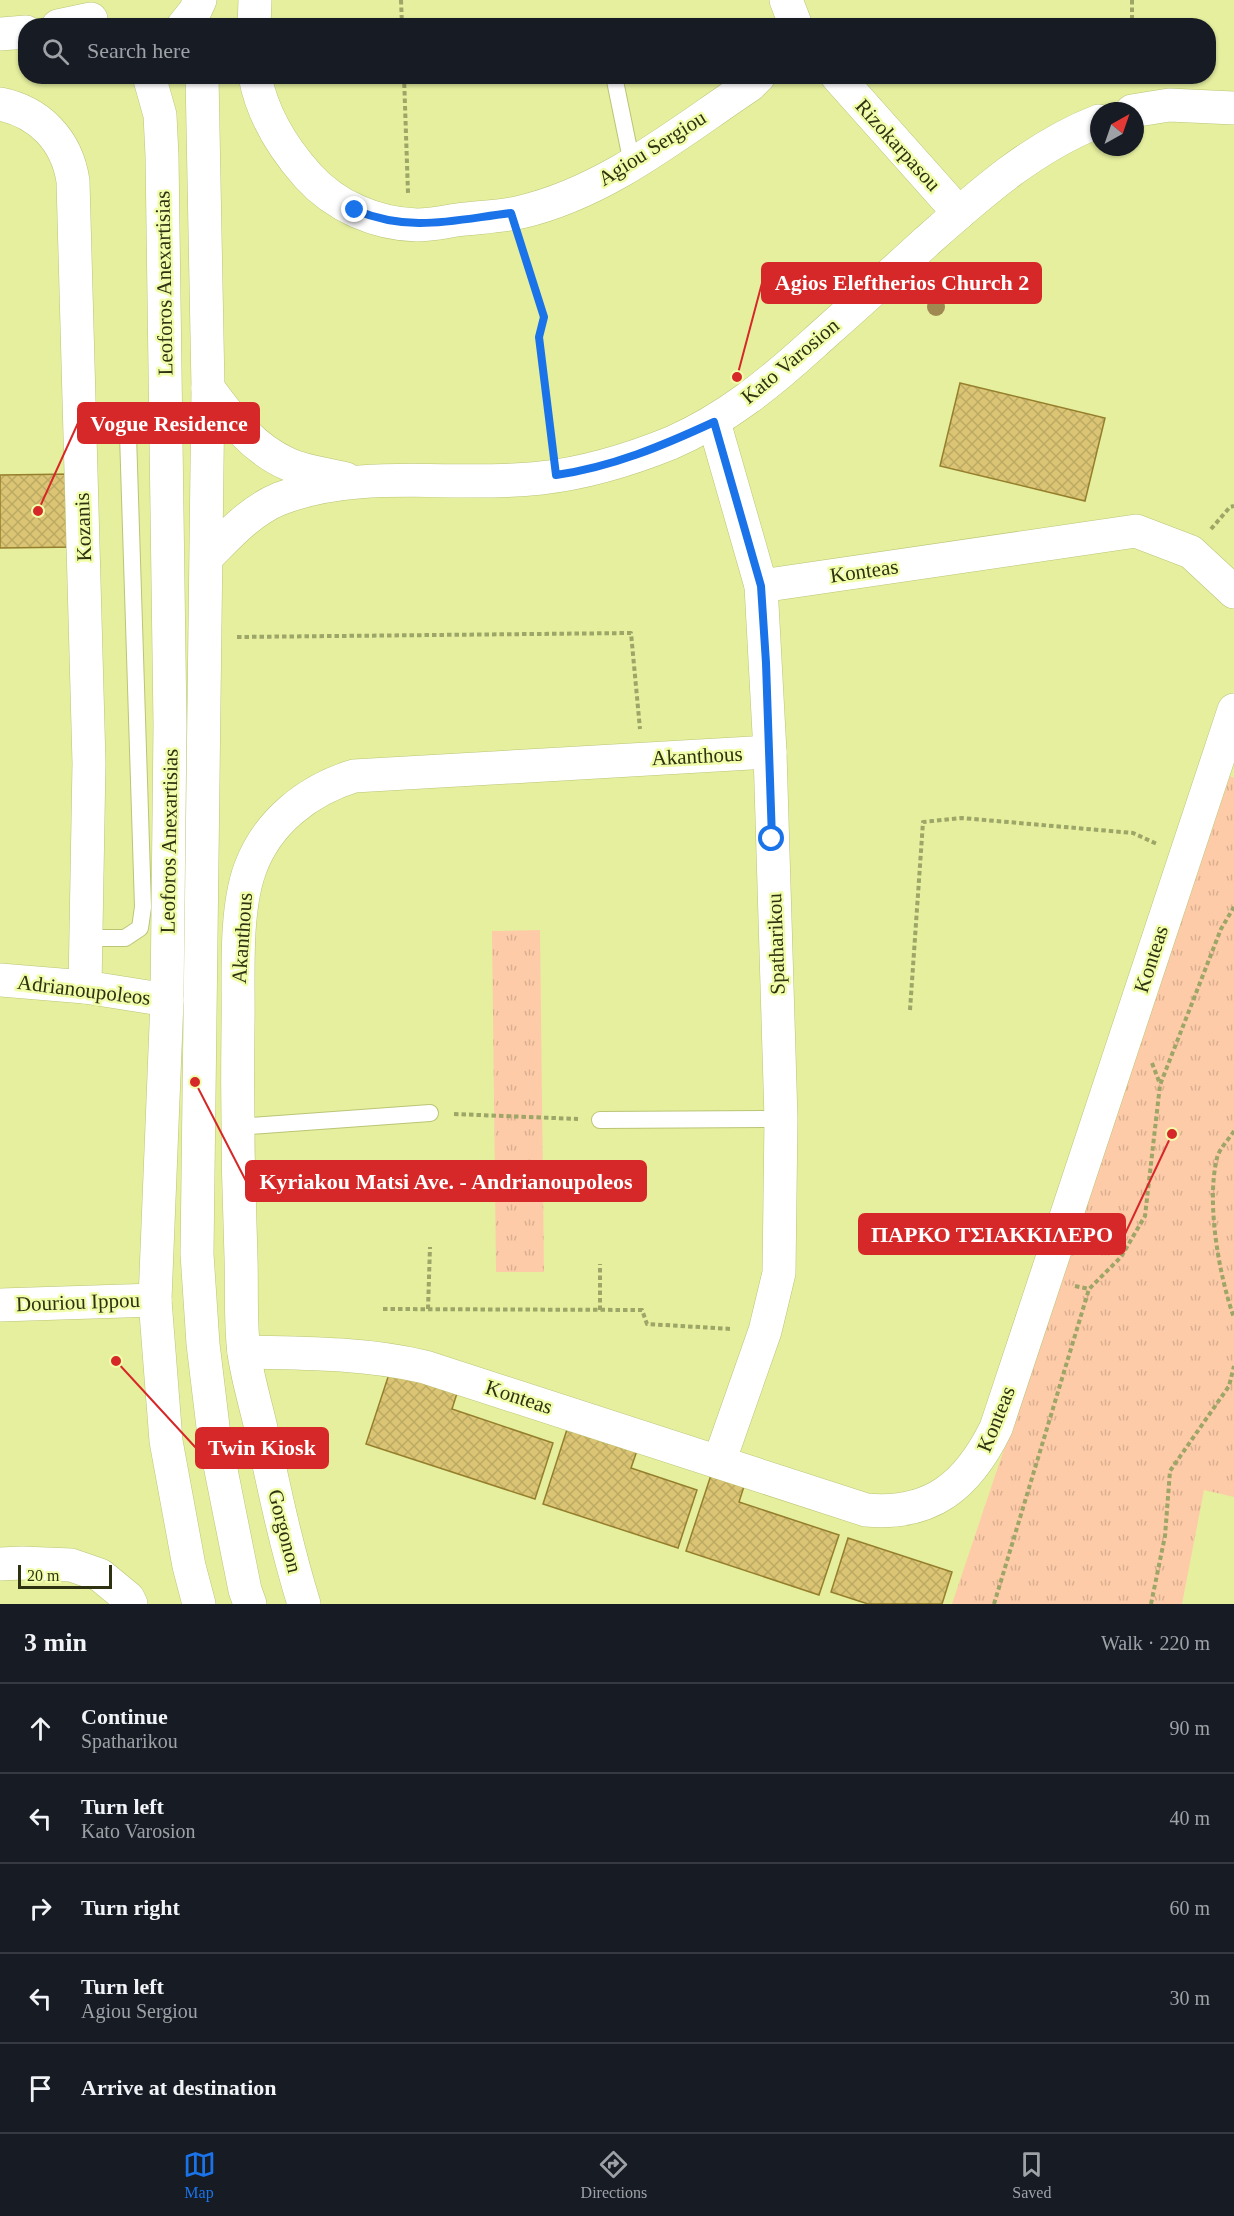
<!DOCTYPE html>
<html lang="en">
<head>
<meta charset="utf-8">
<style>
  :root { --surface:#171b24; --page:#20242c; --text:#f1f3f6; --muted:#9ea1a6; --line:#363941; --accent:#1a73e8 }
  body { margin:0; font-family:Georgia,serif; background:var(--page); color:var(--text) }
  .compass { position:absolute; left:1090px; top:102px; width:54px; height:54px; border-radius:50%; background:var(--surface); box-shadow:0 2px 4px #0004; rotate:40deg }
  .scale { position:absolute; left:18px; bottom:15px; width:94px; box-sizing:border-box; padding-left:6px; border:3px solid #2f3211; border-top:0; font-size:16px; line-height:21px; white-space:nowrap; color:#2f3211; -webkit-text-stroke:4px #f2fdab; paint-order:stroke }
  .stop { position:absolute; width:18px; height:18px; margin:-14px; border:4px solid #1a73e8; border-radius:50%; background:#fff }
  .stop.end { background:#1a73e8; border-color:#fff; box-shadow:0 2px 6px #0008 }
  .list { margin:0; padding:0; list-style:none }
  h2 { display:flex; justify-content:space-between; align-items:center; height:78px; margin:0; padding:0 24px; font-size:26px }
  h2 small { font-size:20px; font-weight:400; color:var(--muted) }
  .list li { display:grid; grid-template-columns:39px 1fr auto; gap:18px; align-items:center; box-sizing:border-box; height:90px; padding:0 24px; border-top:2px solid var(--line) }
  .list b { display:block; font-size:22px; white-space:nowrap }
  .list p { margin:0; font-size:20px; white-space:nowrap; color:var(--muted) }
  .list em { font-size:20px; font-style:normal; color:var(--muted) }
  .icon { flex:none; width:33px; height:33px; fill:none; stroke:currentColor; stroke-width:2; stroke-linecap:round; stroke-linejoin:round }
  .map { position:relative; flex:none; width:1234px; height:1604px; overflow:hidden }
  .search { position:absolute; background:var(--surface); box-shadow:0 2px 4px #0004; left:18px; right:18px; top:18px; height:66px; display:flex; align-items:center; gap:15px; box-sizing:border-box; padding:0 21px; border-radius:24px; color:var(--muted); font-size:22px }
  .sheet { height:528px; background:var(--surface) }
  nav { display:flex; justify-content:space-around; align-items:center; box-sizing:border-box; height:84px; border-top:2px solid var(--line); background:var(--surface); font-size:16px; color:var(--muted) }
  nav a { display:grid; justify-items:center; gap:3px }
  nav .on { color:var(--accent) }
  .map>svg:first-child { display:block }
</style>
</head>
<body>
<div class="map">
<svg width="1234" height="1604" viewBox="0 0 1234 1604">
  <defs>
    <pattern id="grass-tufts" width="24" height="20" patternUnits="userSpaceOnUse" patternTransform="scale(1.5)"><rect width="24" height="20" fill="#fecba9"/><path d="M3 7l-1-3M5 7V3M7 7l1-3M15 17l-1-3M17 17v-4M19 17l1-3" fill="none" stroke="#daaf90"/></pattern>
    <pattern id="building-cross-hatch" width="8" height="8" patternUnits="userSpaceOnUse" patternTransform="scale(1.5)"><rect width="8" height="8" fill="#dbc574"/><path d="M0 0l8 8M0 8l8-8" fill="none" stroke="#bcaa63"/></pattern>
  </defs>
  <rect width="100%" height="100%" fill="#e5ef9e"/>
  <g fill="url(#grass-tufts)">
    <polygon points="1230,776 1234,778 1234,1497 1204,1490 1182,1604 952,1604"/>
    <polygon points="540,930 544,1272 496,1272 492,931"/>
  </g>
  <g fill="url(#building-cross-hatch)" stroke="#957f2d" stroke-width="1.5">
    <polygon points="960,383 1105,418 1085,501 940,466"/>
    <polygon points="74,474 77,547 0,548 0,475"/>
    <polygon points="392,1365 459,1387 452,1409 553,1443 535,1499 366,1444"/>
    <polygon points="571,1417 641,1439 631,1468 697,1490 678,1548 543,1504"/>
    <polygon points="714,1466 747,1477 739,1502 839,1535 819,1595 686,1551"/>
    <polygon points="848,1538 952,1572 942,1604 868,1604 831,1592"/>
  </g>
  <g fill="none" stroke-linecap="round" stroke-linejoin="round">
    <defs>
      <g id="service">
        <polyline points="614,76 632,164"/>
        <polyline points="85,938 125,938 140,928 143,907 128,435"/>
        <polyline points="600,1120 781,1119"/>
        <polyline points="236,1127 430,1113"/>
      </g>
      <g id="minor">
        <polyline points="786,0 796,26"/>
        <polyline points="254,26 255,0"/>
        <path d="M 255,76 C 262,114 283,148 308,176 C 335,206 376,224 417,225 C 430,225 444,222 457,220 C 478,217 500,217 521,212 C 607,192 678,133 750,85 L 759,76"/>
        <polyline points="837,76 959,213"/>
        <path d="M 0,104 C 40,112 67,141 73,181 L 89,763 L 85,987"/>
        <polyline points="714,422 761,586 770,752 781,1119 779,1273 765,1331 719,1462"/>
        <polyline points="761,586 1136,531 1191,552 1234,592"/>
        <polyline points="0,980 85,987 167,1000"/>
        <polyline points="0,1305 155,1300"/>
        <path d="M 244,1352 C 305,1353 366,1353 425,1367 L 866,1510 C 932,1516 968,1485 996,1428 L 1234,710"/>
        <polyline points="0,1564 22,1563 71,1565 100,1575 128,1598 131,1604"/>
        <path d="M 304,1604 C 287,1549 275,1493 263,1437 C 257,1409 248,1381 244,1353 C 240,1322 242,1289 241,1258 C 238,1180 237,1104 238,1026 C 239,979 234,913 250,869 C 267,822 308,790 354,776 L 770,752"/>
      </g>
      <g id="tertiary">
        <polyline points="1132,111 1169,105 1234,108"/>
        <path d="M 208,388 C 231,419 252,448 288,464 C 305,472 328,474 346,479"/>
        <path d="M 207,557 C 228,536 250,511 279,499 C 363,467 454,488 541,478 C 586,473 629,460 671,443 C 726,419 770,383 814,343 C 852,309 889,276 926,242 C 979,195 1032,147 1099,121"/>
      </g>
      <g id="secondary">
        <polyline points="58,26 91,19"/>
        <polyline points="183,26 195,11 200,0"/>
        <polyline points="0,34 26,32"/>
        <polyline points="149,76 160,115 162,156 170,725 167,1000 155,1300 166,1441 189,1566 199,1604"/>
        <polyline points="202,76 208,388 197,1254 203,1344 214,1435 245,1590 250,1604"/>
      </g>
    </defs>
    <use href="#service" stroke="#bbc575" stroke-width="18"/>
    <use href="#minor" stroke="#bbc575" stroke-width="34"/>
    <use href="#tertiary" stroke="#bbc575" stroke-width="34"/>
    <use href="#secondary" stroke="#bbc575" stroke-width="34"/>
    <g stroke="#9da567" stroke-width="4" stroke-dasharray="4.5 3" stroke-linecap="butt">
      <polyline points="401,0 402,26"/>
      <polyline points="1132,0 1132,26"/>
      <polyline points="404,76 408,193"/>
      <polyline points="521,244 544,317 539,337 552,445"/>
      <polyline points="1211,529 1230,507 1234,506"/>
      <polyline points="237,637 631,633 640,729"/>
      <polyline points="910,1010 923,822 962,818 1133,833 1157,844"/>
      <polyline points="1152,1063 1160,1084"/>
      <polyline points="454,1114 578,1119"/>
      <path d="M 1234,1131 C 1229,1139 1219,1149 1217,1158 C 1206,1203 1219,1275 1234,1318"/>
      <polyline points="1075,1286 1089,1289"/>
      <polyline points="383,1309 642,1310 647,1324 732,1329"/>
      <polyline points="428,1309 430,1247"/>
      <polyline points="600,1310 600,1264"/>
      <polyline points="994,1604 1089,1289 1121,1257 1145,1216 1160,1085 1221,929 1234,907"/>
      <polyline points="1151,1604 1165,1536 1170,1471 1229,1386 1234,1366"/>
    </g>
    <use href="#service" stroke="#fff" stroke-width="16"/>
    <use href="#minor" stroke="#fff" stroke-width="33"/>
    <use href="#tertiary" stroke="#fff" stroke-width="33"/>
    <use href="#secondary" stroke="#fff" stroke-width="33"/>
  </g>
  <circle fill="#9f8950" cx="936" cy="307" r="9"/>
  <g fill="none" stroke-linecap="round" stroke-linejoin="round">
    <path stroke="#1a73e8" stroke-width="8" d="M 355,210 C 411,233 453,220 511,213 L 544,317 L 539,337 L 556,475 C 612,467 662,446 714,422 L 761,586 L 766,663 L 772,839"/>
  </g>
  <g text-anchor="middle" stroke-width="5" stroke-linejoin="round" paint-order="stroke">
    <g font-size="21" fill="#2f3211" stroke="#f2fdab">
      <text transform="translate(898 145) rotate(48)" y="7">Rizokarpasou</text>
      <text transform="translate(652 148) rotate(-32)" y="7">Agiou Sergiou</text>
      <text transform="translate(164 283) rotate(-91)" y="7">Leoforos Anexartisias</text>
      <text transform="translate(790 361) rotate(-40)" y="7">Kato Varosion</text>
      <text transform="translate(83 527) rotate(-92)" y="7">Kozanis</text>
      <text transform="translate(864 571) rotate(-8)" y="7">Konteas</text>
      <text transform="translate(697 756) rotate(-3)" y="7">Akanthous</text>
      <text transform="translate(169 841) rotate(-89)" y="7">Leoforos Anexartisias</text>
      <text transform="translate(242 938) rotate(-86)" y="7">Akanthous</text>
      <text transform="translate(776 944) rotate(-92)" y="7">Spatharikou</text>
      <text transform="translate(1151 959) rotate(-72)" y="7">Konteas</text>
      <text transform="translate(84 990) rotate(7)" y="7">Adrianoupoleos</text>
      <text transform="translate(78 1302) rotate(-2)" y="7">Douriou Ippou</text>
      <text transform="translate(519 1397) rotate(18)" y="7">Konteas</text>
      <text transform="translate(996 1419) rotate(-68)" y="7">Konteas</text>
      <text transform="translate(285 1531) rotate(76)" y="7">Gorgonon</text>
    </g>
  </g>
  <path fill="none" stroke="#d62828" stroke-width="2" d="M737 377L762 283M38 511L78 423M195 1082L246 1181M1172 1134L1125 1234M116 1361L196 1448"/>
  <g fill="#d62828" stroke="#f2fdab" stroke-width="2">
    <circle cx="737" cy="377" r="6"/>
    <circle cx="38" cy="511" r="6"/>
    <circle cx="195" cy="1082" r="6"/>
    <circle cx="1172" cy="1134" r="6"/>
    <circle cx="116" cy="1361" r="6"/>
  </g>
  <g fill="#d62828" stroke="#d62828" stroke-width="2">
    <rect x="762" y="263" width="279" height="40" rx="6"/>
    <rect x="78" y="403" width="181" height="40" rx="6"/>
    <rect x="246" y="1161" width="400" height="40" rx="6"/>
    <rect x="859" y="1214" width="266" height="40" rx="6"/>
    <rect x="196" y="1428" width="132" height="40" rx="6"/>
  </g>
  <g font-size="22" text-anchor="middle" font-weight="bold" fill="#fff">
    <text x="902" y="290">Agios Eleftherios Church 2</text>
    <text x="169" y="431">Vogue Residence</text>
    <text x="446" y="1189">Kyriakou Matsi Ave. - Andrianoupoleos</text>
    <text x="992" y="1242">ΠΑΡΚΟ ΤΣΙΑΚΚΙΛΕΡΟ</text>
    <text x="262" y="1455">Twin Kiosk</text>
  </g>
</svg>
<svg class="compass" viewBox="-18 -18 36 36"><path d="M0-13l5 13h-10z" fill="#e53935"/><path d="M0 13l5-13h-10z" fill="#9ea1a6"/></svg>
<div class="scale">20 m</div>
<div class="stop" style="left:772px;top:839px"></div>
<div class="stop end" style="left:355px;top:210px"></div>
<div class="search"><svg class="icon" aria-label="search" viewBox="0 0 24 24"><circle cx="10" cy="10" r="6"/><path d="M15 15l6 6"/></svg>Search here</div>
</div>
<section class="sheet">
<h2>3 min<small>Walk · 220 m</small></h2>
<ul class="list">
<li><svg class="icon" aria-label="ahead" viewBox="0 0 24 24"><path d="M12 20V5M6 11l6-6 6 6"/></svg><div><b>Continue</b><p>Spatharikou</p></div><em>90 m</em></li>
<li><svg class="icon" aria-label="left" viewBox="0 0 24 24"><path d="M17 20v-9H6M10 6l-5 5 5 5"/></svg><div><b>Turn left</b><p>Kato Varosion</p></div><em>40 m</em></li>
<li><svg class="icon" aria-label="right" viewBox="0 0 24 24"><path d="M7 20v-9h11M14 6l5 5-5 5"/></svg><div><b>Turn right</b></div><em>60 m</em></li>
<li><svg class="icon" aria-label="left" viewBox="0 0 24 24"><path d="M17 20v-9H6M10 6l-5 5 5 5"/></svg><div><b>Turn left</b><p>Agiou Sergiou</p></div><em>30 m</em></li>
<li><svg class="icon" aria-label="arrive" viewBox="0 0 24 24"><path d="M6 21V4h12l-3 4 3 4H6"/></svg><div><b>Arrive at destination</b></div></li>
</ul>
</section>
<nav>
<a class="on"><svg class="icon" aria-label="map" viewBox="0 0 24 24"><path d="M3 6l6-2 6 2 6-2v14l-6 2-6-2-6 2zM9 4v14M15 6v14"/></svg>Map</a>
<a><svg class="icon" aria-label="directions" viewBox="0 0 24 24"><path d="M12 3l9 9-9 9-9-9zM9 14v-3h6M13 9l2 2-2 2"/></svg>Directions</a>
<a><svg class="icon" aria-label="saved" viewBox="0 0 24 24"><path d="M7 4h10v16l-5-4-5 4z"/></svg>Saved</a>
</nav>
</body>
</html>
